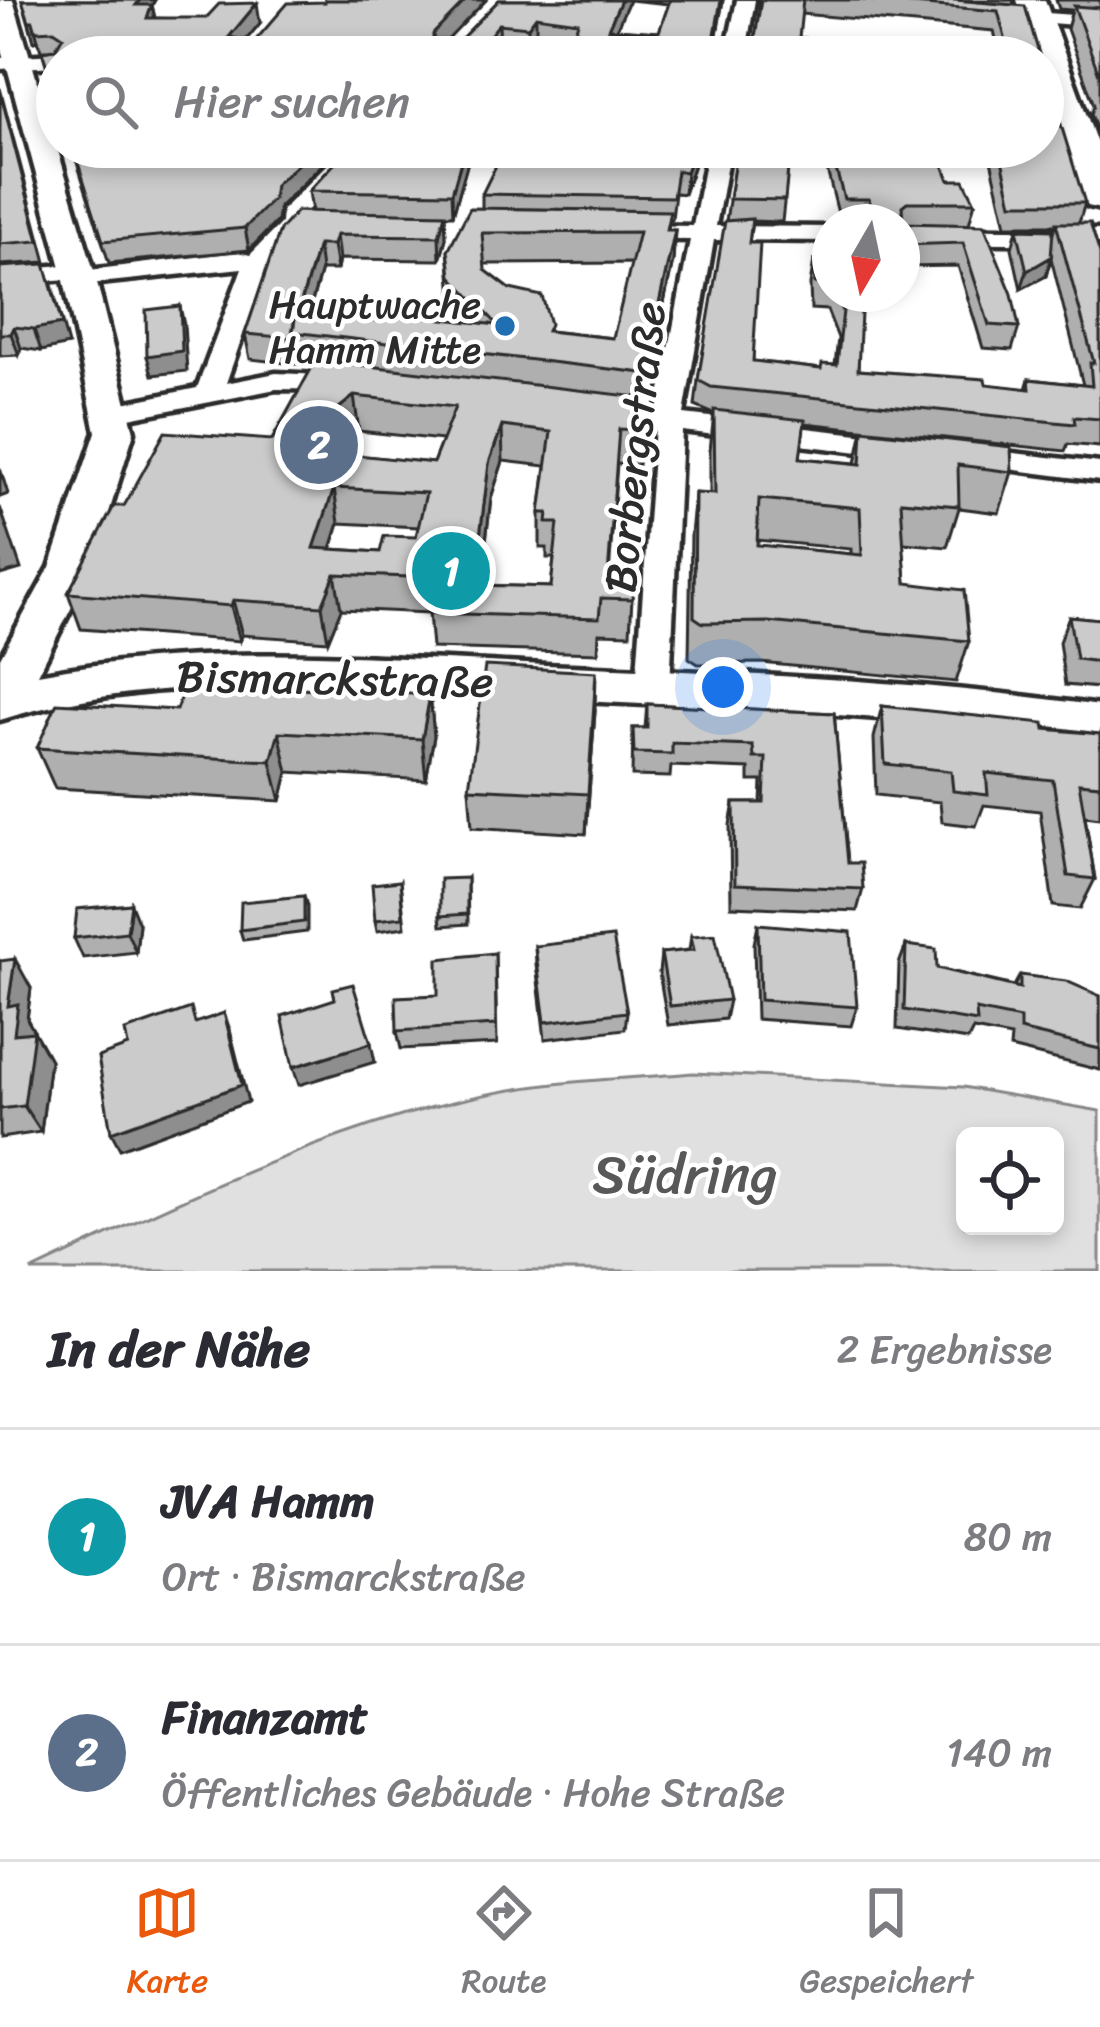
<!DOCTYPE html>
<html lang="de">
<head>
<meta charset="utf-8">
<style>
  :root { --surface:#fff; --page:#f7f7f7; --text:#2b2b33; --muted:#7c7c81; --line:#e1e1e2; --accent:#ea580c }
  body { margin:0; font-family:Sriracha,sans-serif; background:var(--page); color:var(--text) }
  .controls { position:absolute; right:36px; bottom:36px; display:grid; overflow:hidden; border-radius:18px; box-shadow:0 6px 18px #0003 }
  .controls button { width:108px; height:108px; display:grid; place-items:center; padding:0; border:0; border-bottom:3px solid var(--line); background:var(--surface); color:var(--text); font:60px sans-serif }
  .compass { position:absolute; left:812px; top:204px; width:108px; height:108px; border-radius:50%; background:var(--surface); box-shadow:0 6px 18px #0003; rotate:189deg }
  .you { position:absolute; left:723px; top:687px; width:42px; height:42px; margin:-30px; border:9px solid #fff; border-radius:50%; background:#1a73e8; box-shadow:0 0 0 18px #1a73e833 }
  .badge { display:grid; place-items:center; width:78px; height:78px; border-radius:50%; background:var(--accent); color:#fff; font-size:39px; font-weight:700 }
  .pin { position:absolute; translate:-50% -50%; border:6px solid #fff; box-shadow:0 3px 12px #0006 }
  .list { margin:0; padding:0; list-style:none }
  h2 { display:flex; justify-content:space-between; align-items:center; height:156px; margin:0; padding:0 48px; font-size:51px }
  h2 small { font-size:39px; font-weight:400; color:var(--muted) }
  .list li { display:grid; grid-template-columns:78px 1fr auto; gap:36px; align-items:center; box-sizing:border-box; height:216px; padding:0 48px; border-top:3px solid var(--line) }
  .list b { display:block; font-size:45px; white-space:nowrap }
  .list p { margin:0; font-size:39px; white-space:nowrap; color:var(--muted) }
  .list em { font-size:39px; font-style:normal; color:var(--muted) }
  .icon { flex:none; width:66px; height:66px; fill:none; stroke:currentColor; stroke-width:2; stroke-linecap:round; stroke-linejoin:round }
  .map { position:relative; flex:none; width:1100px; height:1271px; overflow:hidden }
  .search { position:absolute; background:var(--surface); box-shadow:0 6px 18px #0003; left:36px; right:36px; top:36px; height:132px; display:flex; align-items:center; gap:30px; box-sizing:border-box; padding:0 42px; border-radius:66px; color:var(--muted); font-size:45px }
  .sheet { height:588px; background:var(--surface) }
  nav { display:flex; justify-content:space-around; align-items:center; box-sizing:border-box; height:168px; border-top:3px solid var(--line); background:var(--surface); font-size:33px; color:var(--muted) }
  nav a { display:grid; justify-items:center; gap:6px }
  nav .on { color:var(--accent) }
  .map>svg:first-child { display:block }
</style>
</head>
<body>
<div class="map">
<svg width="1100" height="1271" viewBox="0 0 1100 1271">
  <rect width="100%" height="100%" fill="#fff"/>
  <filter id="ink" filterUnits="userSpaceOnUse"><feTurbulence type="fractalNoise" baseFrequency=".00833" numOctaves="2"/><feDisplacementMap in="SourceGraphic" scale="24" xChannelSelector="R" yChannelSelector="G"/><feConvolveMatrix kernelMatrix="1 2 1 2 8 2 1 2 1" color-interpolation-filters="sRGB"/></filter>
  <g filter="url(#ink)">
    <path fill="#e0e0e0" stroke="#868686" stroke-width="3" fill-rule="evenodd" d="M 694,1073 L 963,1087 L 1100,1111 L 1100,1271 L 31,1271 C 176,1202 352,1116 511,1090 C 571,1080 634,1078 694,1073 ZM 965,1136 L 1055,1136 L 1055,1226 L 965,1226 Z"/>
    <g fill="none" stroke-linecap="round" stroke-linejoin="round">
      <defs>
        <g id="street">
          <polygon points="737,0 755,0 745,57 725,57"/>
          <polygon points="1006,10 1100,17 1100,27 1000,19 997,15"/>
          <polygon points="57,54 64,57 57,57 57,66 0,69 0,57"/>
          <polygon points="345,147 368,147 302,216 301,229 267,266 226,383 276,373 347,376 357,378 360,384 357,390 276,389 114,421 104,419 100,413 104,407 197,388 242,268 80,285 69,279 0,284 0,270 78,264 89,270 238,252 250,255 281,223 282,210"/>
          <polygon points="708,147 730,147 716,226 830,227 830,241 714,240 684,414 902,439 916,448 902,457 682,431 670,686 665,695 653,699 641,695 636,686 655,427 595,420 581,412 595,404 657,411 690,240 630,239 618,232 630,225 693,226"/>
          <polygon points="902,228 1100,230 1100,244 902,242"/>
          <polygon points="971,448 1100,463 1100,481 961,463 957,457 961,451"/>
        </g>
        <path id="secondary" d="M 0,0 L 13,0 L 94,271 L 134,432 L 92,567 L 38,674 C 205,642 377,657 546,665 C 732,673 916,680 1100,706 L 1100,742 C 913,715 725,708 536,699 C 361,690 169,667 0,720 L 0,658 L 50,567 L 96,432 L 62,271 L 0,41 Z"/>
        <polygon id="primary" points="1017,0 1045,0 1100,152 1100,209 1088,206 1083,199 1043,78 1043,57 1036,57"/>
      </defs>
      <use href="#street" stroke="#2b2b2b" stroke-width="9"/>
      <use href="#secondary" stroke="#2b2b2b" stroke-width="9"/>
      <use href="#primary" stroke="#2b2b2b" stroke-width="9"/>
      <use href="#street" fill="#fff" fill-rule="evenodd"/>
      <use href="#secondary" fill="#fff" fill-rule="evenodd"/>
      <use href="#primary" fill="#fff" fill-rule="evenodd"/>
    </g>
    <g fill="#afafaf" stroke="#2b2b2b" stroke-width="3" fill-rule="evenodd">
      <polygon points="22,0 155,0 152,5 155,18 260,23 246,40 254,42 325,2 325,0 486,0 447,40 460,40 499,0 629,0 616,29 659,32 669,4 629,0 723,0 713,57 536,36 528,46 500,43 489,57 57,57 57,101 42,51 47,50 41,50 38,40 34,41"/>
      <polygon points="758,0 1014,0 1013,5 1040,57 1000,57 994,31 801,14 752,57 760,5"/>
      <polygon points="1056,0 1100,0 1100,131 1097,130 1091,114 1094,105 1067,29 1072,10 1059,9"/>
      <polygon points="0,88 46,262 0,265"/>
      <polygon points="72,147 340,147 279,207 277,221 249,250 109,263"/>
      <path d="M 350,147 L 472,147 L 453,215 L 445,215 L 446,238 L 440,260 L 339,259 L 337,270 L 321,270 L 309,313 L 377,321 L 466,322 L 453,308 L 448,250 L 482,208 L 482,194 L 693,167 L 684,194 L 675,193 L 672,219 L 669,219 L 668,230 L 675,230 L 673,261 L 642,406 L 639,405 L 641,430 L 638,465 L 617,464 L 609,576 L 633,579 L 630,634 L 599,633 L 598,653 L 432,648 L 429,613 L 341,609 L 328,641 L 242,635 L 240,641 L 81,629 L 68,593 L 124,506 L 272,440 L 313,366 L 298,364 L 297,356 L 295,364 L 250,359 L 245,334 L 312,212 L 309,191 ZM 632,263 L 613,338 L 550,331 L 510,289 L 485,270 L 484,264 ZM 359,431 L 442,440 L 433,463 L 343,454 L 342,444 ZM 503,461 L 546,466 L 540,513 L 540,548 L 547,548 L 547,558 L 554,558 L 551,587 L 481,585 L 491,498 ZM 339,523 L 418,527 L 416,537 L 380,552 L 331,549 Z"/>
      <path d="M 737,147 L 936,147 L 949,180 L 975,202 L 969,224 L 984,225 L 1019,327 L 1012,350 L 983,348 L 958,266 L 902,267 L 902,222 L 840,221 L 826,166 L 788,166 L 782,222 L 752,221 L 749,243 L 753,361 L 821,369 L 835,365 L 838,338 L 827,310 L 811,309 L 810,285 L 814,260 L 830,261 L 830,294 L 859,294 L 858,370 L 1026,389 L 1029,379 L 1083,385 L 1051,258 L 1046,276 L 1021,289 L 1012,248 L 1017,229 L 1053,233 L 1055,225 L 1006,225 L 988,147 L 1043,147 L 1085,203 L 1079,223 L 1100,254 L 1100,447 L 1068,444 L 1065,451 L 804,423 L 800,458 L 856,463 L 863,430 L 1012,472 L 999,513 L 959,508 L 947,547 L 903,543 L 906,583 L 969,641 L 956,682 L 761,663 L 698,664 L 689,658 L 691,534 L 695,493 L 710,494 L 710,450 L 714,414 L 695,406 L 698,380 L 726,221 ZM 757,540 L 851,549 L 851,554 L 757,545 Z"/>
      <polygon points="0,267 68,345 41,351 21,348 19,355 0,356"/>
      <polygon points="1069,616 1100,619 1100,688 1065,685 1059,642"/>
      <polygon points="430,695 434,736 426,780 288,772 281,801 55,788 37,748 176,710"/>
      <polygon points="647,704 834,713 848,863 863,889 857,911 731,906 730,825 734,803 761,803 762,781 749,781 749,769 671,766 670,777 632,776 633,728 645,728"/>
      <polygon points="882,706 1100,734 1100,818 1085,816 1095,879 1080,909 1053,906 1040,811 984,805 976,826 942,822 940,802 876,795 874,738"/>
      <polygon points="595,712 586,834 472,827 469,788"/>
      <polygon points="467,878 468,924 441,926 440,916"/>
      <polygon points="400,881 405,927 377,931 375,920"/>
      <polygon points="304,896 307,906 307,932 243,940 240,930"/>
      <polygon points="139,924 136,952 83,958 74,938"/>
      <polygon points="758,924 857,1007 851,1026 756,1019 754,944"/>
      <polygon points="691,936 729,1000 725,1019 668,1025 659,973 661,953 689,950"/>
      <polygon points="906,945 937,968 1014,986 1020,975 1100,996 1100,1070 1010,1048 1011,1037 973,1030 968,1040 897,1029 899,964"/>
      <polygon points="535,946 627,1012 625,1029 545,1039 536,964"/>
      <polygon points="495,953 497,1044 401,1049 397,1031 438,995"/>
      <polygon points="0,961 31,988 27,1019 50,1060 41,1132 0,1138"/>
    </g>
    <g fill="#8e8e8e" stroke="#2b2b2b" stroke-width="3">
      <polygon points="140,0 155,0 152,5 156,24 151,37 136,5"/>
      <polygon points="466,0 486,0 434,54 433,34"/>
      <polygon points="621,0 629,0 608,49 608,29"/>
      <polygon points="721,0 723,0 713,57 711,57"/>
      <polygon points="257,3 260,23 232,57 229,37"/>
      <polygon points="536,16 536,36 528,46 528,27"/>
      <polygon points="29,21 33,21 38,40 34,41"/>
      <polygon points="499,24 500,43 489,57 472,57"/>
      <polygon points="316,147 340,147 279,207 277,221 249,250 245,228 275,185"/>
      <polygon points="465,147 472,147 453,215 452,193"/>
      <polygon points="695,147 697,147 693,167 684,194 686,172"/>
      <polygon points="445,214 446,238 440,260 439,236"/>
      <polygon points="675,230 673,261 642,406 644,373"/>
      <polygon points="336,235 339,259 337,270 333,245"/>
      <polygon points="318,245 321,270 303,333 293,332 297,356 295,364 291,338"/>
      <polygon points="1051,257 1046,276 1021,289 1027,271"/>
      <polygon points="52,285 68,345 41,351 34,329"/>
      <polygon points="180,306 184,325 187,371 152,375 147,356"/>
      <polygon points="14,327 21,348 19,355 11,334"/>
      <polygon points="354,396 359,431 342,444 344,463 343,488 329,416"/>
      <polygon points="502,426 503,461 491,498 477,614 474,585 489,463"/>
      <polygon points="0,468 8,494 0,497"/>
      <polygon points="334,488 339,523 320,584 314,548"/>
      <polygon points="0,507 21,569 0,575"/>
      <polygon points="335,574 341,609 328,641 322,606"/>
      <polygon points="233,600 242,635 240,641 231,606"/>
      <polygon points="596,672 595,712 586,834 588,794"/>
      <polygon points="430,695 434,736 426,780 422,739"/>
      <polygon points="279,732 288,772 281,801 271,761"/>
      <polygon points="131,904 139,924 136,952 127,932"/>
      <polygon points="15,959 31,988 27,1019 50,1060 41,1132 24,1106 8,1006"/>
      <polygon points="224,1013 230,1030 248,1102 120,1149 111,1132"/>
      <polygon points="371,1043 375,1062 299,1085 293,1067"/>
    </g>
    <g fill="#cbcbcb" stroke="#2b2b2b" stroke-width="3" fill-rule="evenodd">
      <polygon points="22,0 140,0 136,5 152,5 147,18 206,18 219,4 257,3 229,37 254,42 288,3 325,2 325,0 466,0 433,34 433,40 460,40 499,0 621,0 608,29 659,32 670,0 721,0 711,57 568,57 578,22 536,16 528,27 499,24 472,57 57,57 57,98 42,51 55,49 63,36 54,30 36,31 33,21 29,21"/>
      <polygon points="761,0 803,0 799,38 805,38 804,50 891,57 752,57"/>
      <polygon points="863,0 954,0 1025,6 1040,57 1010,57 998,11"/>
      <polygon points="1074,6 1100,8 1100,77"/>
      <polygon points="1043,66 1085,203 1012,203 999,147 1043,147"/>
      <polygon points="0,91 39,241 0,244"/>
      <polygon points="73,147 316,147 275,185 273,199 245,228 103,241"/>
      <polygon points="350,147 465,147 452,193 309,191"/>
      <polygon points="505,147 695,147 686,172 677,171 673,197 482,194"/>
      <polygon points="737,147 790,147 785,200 729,199"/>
      <polygon points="830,147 936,147 949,180 964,180 975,202 907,202 902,206 903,223 984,225 1012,294 1019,327 989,325 963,243 902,245 902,222 876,222 869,199 844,199"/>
      <path d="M 470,208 L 670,211 L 666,230 L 675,230 L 644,373 L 293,332 L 296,312 L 377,321 L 379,312 L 498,325 L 451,276 L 448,250 ZM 639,232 L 613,338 L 547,331 L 550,324 L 542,296 L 510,289 L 485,270 L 482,233 Z"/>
      <polygon points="297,211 445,214 439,236 336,235 333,245 318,245 298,312 296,312 291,338 245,334 280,230"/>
      <polygon points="752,219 749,243 760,243 753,361 821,369 822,364 837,365 843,311 835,294 859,294 861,313 858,370 985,379 986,384 1030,389 1029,379 1092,386 1090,363 1094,363 1056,223 1090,223 1100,254 1100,419 1074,417 1075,424 711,387 698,380 725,221"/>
      <polygon points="1017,229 1053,230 1051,257 1027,271"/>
      <polygon points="814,260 830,261 830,284 815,283"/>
      <polygon points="45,264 62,324 34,329 14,327 11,334 0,334 0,267"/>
      <polygon points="180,306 182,351 147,356 146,310"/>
      <path d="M 316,360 L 639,397 L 641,430 L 619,429 L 608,576 L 633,579 L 632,599 L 601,598 L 599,618 L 429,613 L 433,578 L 335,574 L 322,606 L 233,600 L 231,606 L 68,593 L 114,506 L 124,506 L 165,432 L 272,440 ZM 354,396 L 455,407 L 433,463 L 338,453 L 340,428 L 329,416 ZM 502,426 L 551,432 L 540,513 L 548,513 L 547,523 L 558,523 L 551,587 L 474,585 L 489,463 ZM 334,488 L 426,493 L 416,537 L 384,536 L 380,552 L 314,548 Z"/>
      <path d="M 714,410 L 805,420 L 800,458 L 861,464 L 863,430 L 1011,447 L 1012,472 L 958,465 L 959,506 L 901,501 L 906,583 L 964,590 L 969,641 L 768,622 L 703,623 L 694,617 L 695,493 L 715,494 ZM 759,499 L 860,508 L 862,555 L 757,545 Z"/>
      <polygon points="1069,616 1100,619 1100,662 1076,659"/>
      <polygon points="485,666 596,672 588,794 469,788"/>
      <polygon points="186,682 430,695 422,739 279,732 271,761 37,748 57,703 176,710"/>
      <polygon points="647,704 834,713 848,863 861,863 863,889 735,884 734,803 764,803 766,758 754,758 753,746 672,743 672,754 634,753 633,728 647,728"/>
      <polygon points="882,706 1044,723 1045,729 1100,734 1100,785 1079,783 1095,879 1068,876 1053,780 986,773 988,795 953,791 951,771 885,764"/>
      <polygon points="467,878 467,914 440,916 440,879"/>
      <polygon points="400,881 403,917 375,920 372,884"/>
      <polygon points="304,896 304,922 240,930 241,902"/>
      <polygon points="131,904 127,932 74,938 77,909"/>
      <polygon points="758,924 851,932 857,1007 760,1000"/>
      <polygon points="715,934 729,1000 670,1006 661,953 694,950 691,936"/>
      <polygon points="613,937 627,1012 545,1022 535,946"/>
      <polygon points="906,945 936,949 937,968 1020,988 1020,975 1066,981 1100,996 1100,1049 1020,1030 1020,1019 976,1010 977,1022 904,1010"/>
      <polygon points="495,953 496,1025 397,1031 396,997 438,995 438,959"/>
      <polygon points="15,959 8,1006 18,1004 14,1034 34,1032 24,1106 0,1109 0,961"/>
      <polygon points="353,984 371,1043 293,1067 282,1016 335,999 333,989"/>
      <polygon points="191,1008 195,1023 224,1013 242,1085 111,1132 98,1057 128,1046 125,1031"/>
    </g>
  </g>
  <circle fill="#1f6fb2" stroke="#fff" stroke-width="4.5" cx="505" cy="326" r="12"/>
  <g text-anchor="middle" stroke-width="9" stroke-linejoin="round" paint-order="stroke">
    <g font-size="39" fill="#2b2b2b" stroke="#fff" text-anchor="end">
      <text x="481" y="318">Hauptwache<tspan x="481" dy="45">Hamm Mitte</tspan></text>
    </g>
    <g font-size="45" fill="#2b2b2b" stroke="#fff">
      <text transform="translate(634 447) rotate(-84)" y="16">Borbergstraße</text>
      <text transform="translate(335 678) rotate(1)" y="16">Bismarckstraße</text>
    </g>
    <g font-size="54" fill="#585858" stroke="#fff">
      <text x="685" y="1193">Südring</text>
    </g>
  </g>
</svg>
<div class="controls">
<button><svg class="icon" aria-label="locate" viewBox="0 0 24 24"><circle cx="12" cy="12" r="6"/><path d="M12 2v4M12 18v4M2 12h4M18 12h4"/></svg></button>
</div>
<svg class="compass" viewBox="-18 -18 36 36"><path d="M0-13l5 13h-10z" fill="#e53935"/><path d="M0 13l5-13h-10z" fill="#7c7c81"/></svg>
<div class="you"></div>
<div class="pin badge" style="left:451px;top:571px;background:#0f9aa8">1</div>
<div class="pin badge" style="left:319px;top:445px;background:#5c6f8a">2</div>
<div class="search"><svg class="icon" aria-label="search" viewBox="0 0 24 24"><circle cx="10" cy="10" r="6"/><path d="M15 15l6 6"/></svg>Hier suchen</div>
</div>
<section class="sheet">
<h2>In der Nähe<small>2 Ergebnisse</small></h2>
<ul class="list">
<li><span class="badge" style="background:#0f9aa8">1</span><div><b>JVA Hamm</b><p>Ort · Bismarckstraße</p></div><em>80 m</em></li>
<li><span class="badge" style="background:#5c6f8a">2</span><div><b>Finanzamt</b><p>Öffentliches Gebäude · Hohe Straße</p></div><em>140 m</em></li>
</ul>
</section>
<nav>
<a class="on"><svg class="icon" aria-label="map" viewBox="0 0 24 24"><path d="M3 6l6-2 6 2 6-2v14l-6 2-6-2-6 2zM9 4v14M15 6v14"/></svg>Karte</a>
<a><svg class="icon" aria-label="directions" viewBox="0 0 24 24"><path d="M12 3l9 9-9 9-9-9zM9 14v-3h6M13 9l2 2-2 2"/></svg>Route</a>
<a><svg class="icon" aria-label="saved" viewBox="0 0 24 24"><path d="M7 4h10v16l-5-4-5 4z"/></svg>Gespeichert</a>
</nav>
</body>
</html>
